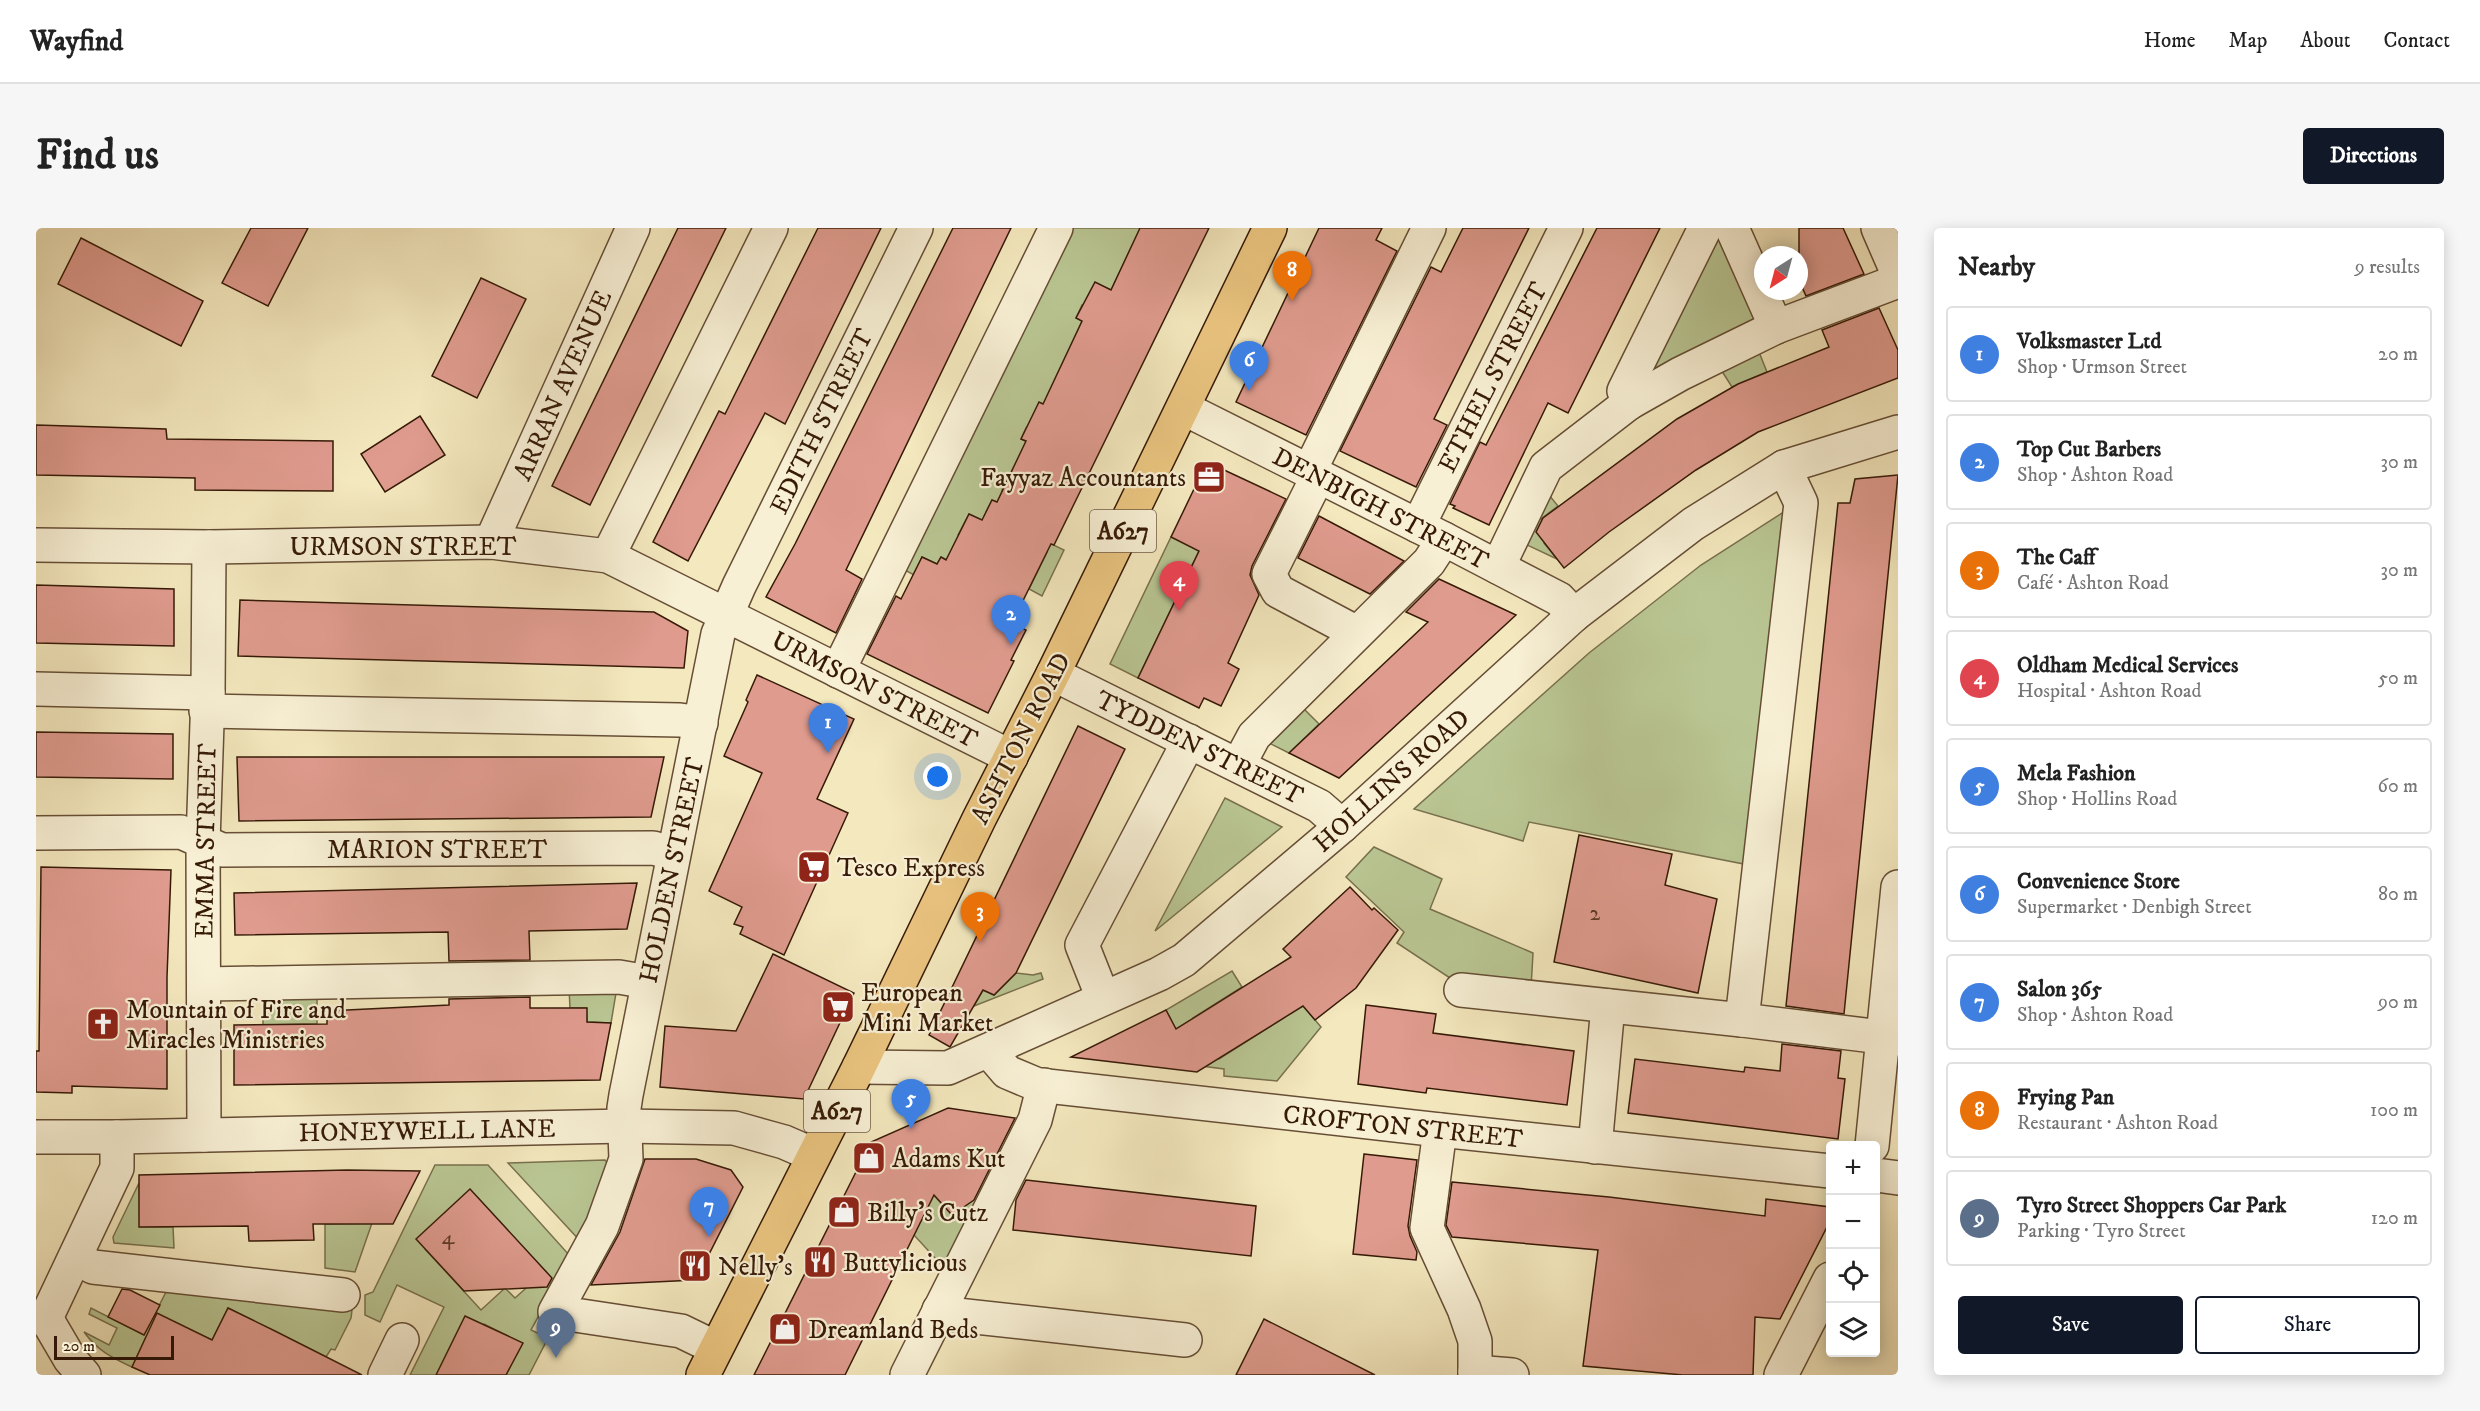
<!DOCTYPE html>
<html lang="en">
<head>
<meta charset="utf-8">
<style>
  :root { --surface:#fff; --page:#f6f6f6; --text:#222; --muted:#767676; --line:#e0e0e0; --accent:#111827 }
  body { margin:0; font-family:"IM FELL DW Pica",serif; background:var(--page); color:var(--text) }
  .controls { position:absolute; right:18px; bottom:18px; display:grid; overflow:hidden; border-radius:6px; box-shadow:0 3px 15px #0003 }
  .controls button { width:54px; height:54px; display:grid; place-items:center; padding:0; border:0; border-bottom:2px solid var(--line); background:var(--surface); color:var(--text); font:30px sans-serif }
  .compass { position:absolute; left:1718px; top:18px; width:54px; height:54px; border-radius:50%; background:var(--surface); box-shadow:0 3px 15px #0003; rotate:216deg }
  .scale { position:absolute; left:18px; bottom:15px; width:120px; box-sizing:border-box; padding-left:6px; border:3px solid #361a07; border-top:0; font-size:16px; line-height:21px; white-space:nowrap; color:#361a07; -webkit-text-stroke:4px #f8f0d5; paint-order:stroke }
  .you { position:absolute; left:902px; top:549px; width:21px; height:21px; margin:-15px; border:4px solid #fff; border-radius:50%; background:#1a73e8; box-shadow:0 0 0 9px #1a73e833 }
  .badge { display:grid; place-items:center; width:39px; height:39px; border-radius:50%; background:var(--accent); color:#fff; font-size:20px; font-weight:700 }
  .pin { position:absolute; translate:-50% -50px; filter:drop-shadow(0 2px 3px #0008) }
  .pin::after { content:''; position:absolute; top:32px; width:21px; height:18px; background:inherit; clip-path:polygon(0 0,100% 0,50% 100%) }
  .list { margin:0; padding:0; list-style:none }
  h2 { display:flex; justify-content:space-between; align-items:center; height:78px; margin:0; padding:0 24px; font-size:26px }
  h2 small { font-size:20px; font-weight:400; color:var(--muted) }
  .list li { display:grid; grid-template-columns:39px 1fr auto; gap:18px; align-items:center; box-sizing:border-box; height:96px; margin:0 12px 12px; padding:0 12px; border:2px solid var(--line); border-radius:6px }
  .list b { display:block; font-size:22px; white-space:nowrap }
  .list p { margin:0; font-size:20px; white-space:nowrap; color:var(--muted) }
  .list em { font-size:20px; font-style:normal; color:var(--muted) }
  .actions { display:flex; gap:12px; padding:18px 24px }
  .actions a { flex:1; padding:14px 0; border:2px solid var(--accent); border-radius:6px; text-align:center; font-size:21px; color:var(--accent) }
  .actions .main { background:var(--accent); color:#fff }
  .icon { flex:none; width:33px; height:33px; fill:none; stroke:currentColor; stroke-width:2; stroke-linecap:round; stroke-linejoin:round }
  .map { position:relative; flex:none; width:1862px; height:1147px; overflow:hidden; border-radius:6px }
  header { display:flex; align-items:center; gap:36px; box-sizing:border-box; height:84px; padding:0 30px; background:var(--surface); border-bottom:2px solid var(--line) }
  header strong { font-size:28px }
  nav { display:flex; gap:33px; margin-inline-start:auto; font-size:21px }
  .intro { display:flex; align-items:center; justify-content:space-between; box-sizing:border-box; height:144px; padding:0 36px }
  h1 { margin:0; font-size:42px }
  .button { padding:15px 27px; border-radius:6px; background:var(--accent); color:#fff; font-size:21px; font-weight:700 }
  main { display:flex; gap:36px; padding:0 36px }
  aside { flex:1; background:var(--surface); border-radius:6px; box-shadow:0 3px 15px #0003 }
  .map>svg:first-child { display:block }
</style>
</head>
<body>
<header>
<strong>Wayfind</strong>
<nav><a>Home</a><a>Map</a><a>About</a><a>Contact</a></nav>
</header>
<div class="intro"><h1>Find us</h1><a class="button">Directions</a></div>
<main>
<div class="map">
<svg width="1862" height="1147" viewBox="0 0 1862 1147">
  <rect width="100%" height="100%" fill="#f4e8be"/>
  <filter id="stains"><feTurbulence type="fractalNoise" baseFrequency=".00333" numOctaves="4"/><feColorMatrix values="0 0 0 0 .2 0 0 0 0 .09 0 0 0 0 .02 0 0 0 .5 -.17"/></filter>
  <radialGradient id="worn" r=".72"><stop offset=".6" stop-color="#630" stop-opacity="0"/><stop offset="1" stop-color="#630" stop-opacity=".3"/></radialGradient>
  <g fill="#b9c693" stroke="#78704d" stroke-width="1.5" fill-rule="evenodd">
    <polygon points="1033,0 1105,0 1075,62 1059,55 1063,85 1046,77 1040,90 1046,93 1034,146 990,200 985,211 999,218 978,239 966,262 969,278 956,272 950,284 1028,322 1006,368 993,361 1011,324 933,286 922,307 943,318 932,342 905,329 901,336 886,329 878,347 865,340"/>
    <polygon points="1677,0 1731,96 1601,154"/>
    <polygon points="1721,119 1731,144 1696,159 1682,137"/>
    <polygon points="1509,262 1522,278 1505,291 1517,307 1508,315 1521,331 1487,315"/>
    <polygon points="1754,280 1713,637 1493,594 1487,613 1378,581 1553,425 1665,337"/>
    <polygon points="1135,309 1163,323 1102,450 1074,436"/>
    <polygon points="1263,476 1283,496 1253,525 1227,512"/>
    <polygon points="1189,570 1246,599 1119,703"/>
    <polygon points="1338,619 1406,651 1394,681 1497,725 1495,760 1417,752 1361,715 1368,704 1310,649"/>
    <polygon points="1196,743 1206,759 1157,790 1183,831 1249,789 1259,768 1285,799 1241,853 1188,848 1188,841 1165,838 1151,823 1130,782"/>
    <polygon points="980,745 997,747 1005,745 1007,751 938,778 947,762 958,767"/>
    <polygon points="581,759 575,795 551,794 550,780 534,780 533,760"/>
    <polygon points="281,761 281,796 227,797 227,762"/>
    <polygon points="569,932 574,938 547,1016 472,935"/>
    <path d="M 946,936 L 962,938 L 911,1043 L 877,1006 L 897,968 L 883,951 L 916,987 C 937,972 943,962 946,936 Z"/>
    <path d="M 399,937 L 452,937 L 535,1029 L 495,1102 L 512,1110 L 493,1147 L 470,1147 L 486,1115 L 448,1096 L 435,1122 L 400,1147 L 374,1147 L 408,1079 L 361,1057 L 344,1094 L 329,1087 L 329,1067 L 337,1064 ZM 390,1022 L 509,1043 L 479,1070 L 469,1060 L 445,1082 Z"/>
    <polygon points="103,955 104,999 137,999 138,1020 78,1015 77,1009"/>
    <polygon points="336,995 319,1044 289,1040 289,996"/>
    <path d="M 131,1062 L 197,1067 L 316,1082 L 315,1090 L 299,1122 L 295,1121 L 290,1129 L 192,1080 L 176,1112 L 139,1094 L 110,1109 L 96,1139 C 76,1130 61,1122 48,1104 L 73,1117 L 81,1100 L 53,1086 L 55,1080 L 108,1107 Z"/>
  </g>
  <g fill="#df9b8e" stroke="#361a07" stroke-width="1.5">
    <polygon points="215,0 272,0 232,78 186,55"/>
    <polygon points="642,0 690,0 554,277 516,258"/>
    <polygon points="782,0 845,0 749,196 729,185 652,333 617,314 683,183 689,186"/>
    <polygon points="917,0 975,0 810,342 826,351 800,405 730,369 759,316"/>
    <polygon points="1104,0 1173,0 1018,317 1015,316 976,395 990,402 975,432 978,433 952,485 831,426 860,368 865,371 886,329 901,336 905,329 910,332 933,286 946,292 956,272 961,274 990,213 985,211 1003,174 1007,176 1046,93 1040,90 1059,54 1075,62"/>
    <polygon points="1283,0 1346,0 1340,12 1361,23 1270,207 1200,174"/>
    <polygon points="1427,0 1493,0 1398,191 1411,197 1380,259 1304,223 1395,39 1405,44"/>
    <polygon points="1561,0 1624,0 1532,185 1512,175 1453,297 1417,280 1419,278 1414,276 1444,214 1450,217"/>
    <polygon points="1763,0 1807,0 1828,46 1770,68 1763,52"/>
    <polygon points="45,10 167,73 145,118 22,56"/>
    <polygon points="445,50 490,71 441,170 396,148"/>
    <polygon points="1843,80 1862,122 1862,150 1722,204 1660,242 1573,304 1528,340 1500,304 1507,290 1641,191 1702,156 1793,119 1786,102"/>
    <polygon points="384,188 409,227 349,264 325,226"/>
    <polygon points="0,197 130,201 131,211 297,213 297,263 159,262 159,250 0,247"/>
    <polygon points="1171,234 1250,271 1216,338 1214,347 1223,367 1192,435 1203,441 1185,478 1168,470 1163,480 1102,450 1163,323 1135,309"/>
    <polygon points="1862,247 1808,786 1750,778 1802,275 1814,275 1819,251"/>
    <polygon points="1283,288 1368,333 1334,366 1262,330"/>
    <polygon points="1403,351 1480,387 1303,550 1253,525 1392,394 1370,384"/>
    <polygon points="0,357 138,361 138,418 0,415"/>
    <polygon points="204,372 618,384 652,403 648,440 202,428"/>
    <polygon points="721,447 818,491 781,571 812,585 748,727 704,706 707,699 698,696 706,679 673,663 726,545 688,528 712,474 710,472"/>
    <polygon points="1042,498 1089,521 980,745 958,767 947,762 914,819 893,807"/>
    <polygon points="0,504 137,506 137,551 0,549"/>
    <polygon points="201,529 628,529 615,589 203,593"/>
    <polygon points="1543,607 1636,626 1629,657 1681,671 1662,765 1518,734"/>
    <polygon points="5,639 135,642 131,749 131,861 36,858 36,865 0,864 0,823 3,823"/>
    <polygon points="601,655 591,701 493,703 494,732 413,733 412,704 199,707 198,665"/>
    <polygon points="1314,659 1336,682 1338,680 1362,702 1320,760 1279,792 1267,778 1161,844 1035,829 1130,782 1140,801 1255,729 1247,721"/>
    <polygon points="737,726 818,765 768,871 624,859 629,798 700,803"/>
    <polygon points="494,769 494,780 551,780 551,794 575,795 564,852 198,857 198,797 291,796 291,783 413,777 413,771"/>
    <polygon points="1330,777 1400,786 1397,805 1538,823 1531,877 1391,860 1390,865 1322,856"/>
    <polygon points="1746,816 1805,823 1802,850 1809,851 1802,911 1592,885 1599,831 1708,844 1709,839 1744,843"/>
    <polygon points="912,880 979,890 938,972 916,987 898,967 809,1147 718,1147 835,914"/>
    <polygon points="1328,926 1381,932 1372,998 1374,1008 1381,1024 1380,1032 1317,1026"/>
    <polygon points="609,931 660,931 695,942 707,959 660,1052 555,1057 584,1004"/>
    <polygon points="311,942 384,943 357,996 277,996 278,1012 213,1013 212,998 103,999 103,947"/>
    <polygon points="990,952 1220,978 1215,1028 977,1002 980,972"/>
    <polygon points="1416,954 1573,969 1729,988 1730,971 1794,979 1794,993 1744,1091 1719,1089 1717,1147 1647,1147 1547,1138 1562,1022 1416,1009 1410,997"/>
    <polygon points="434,961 516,1050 511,1059 428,1063 380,1011"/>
    <polygon points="86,1061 94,1062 124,1077 108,1107 72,1089"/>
    <polygon points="192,1080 239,1103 326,1147 114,1147 96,1139 121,1085 176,1112"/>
    <polygon points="429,1088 487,1115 470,1147 400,1147"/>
    <polygon points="1228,1091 1339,1147 1200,1147"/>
  </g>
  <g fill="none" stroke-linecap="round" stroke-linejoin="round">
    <defs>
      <g id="minor">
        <polyline points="1696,0 1740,99 1862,53"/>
        <polyline points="1842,0 1862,46"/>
        <polyline points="1593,175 1588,163 1669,0"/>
        <polyline points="1147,180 1408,311 1523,371 1538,387"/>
        <polyline points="1273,244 1393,0"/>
        <polyline points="1282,248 1233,346 1242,363 1321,405"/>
        <polyline points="1382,298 1530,0"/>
        <polyline points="455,314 597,0"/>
        <polyline points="0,317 173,319 455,314 572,328 975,529"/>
        <polyline points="572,328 735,0"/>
        <polyline points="1462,339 1510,239 1593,175 1644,146 1740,99"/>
        <polyline points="802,443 1020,0"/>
        <polyline points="1017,446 1283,578 1306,598"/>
        <polyline points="0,461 172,465"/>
        <polyline points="170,483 644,492 665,495"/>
        <polyline points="1203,536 1218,508 1393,334 1408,311"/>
        <polyline points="0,605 145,604 186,622 617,620 637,625"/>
        <polyline points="168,756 583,749 612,754"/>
        <polyline points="1425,762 1706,792 1765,275 1748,239"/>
        <polyline points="1067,770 1046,717 1153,513"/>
        <polyline points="1706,792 1862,811"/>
        <polyline points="953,823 971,844 1002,857 1404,902 1794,943"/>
        <polyline points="823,839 912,840 1123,746 1148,732 1306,598 1538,387 1657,296 1748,239 1862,204"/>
        <polyline points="1404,902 1391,1000 1428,1081 1439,1113 1439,1147"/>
        <polyline points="168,907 167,614 172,465 173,319"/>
        <polyline points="0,909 81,909 589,898 698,900 748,914 778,927"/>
        <polyline points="1836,918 1862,659"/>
        <polyline points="1559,919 1572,778"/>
        <polyline points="1840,947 1862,950"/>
        <polyline points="39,1030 57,1039 307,1067"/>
        <polyline points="903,1082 912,1086 1149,1112"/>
        <polyline points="0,1090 10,1090 81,940 81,909"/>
        <polyline points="10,1090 34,1131 48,1147"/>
        <polyline points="680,1120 645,1103 519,1084 566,998 590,931 588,880 590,867 682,406 703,358 880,0"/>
        <polyline points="1439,1144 1476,1147"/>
        <polyline points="349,1147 366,1112"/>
        <polyline points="871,1147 999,892 1008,857"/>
        <polyline points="1745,1147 1794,1051"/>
      </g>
      <polyline id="highway" points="667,1147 823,839 943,591 1017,446 1234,0"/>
    </defs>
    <use href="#minor" stroke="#664e35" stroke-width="36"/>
    <use href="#highway" stroke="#361a07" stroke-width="36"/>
    <use href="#minor" stroke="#f8f0d5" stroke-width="33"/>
    <use href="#highway" stroke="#eac47f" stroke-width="33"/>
  </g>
  <defs>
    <symbol id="office-square" viewBox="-11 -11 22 22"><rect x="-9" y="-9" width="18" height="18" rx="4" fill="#8f2418" stroke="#f8f0d5"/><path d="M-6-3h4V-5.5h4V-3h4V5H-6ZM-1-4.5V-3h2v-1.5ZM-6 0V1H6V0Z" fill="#fff"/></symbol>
    <symbol id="supermarket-square" viewBox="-11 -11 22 22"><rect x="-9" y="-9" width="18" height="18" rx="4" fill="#8f2418" stroke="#f8f0d5"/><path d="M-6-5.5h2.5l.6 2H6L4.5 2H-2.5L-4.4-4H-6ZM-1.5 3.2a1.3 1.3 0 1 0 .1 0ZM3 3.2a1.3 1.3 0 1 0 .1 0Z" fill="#fff"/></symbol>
    <symbol id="church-square" viewBox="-11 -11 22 22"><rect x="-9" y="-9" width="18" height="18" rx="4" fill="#8f2418" stroke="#f8f0d5"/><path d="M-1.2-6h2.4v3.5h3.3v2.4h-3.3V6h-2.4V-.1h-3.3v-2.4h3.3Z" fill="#fff"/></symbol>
    <symbol id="shop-square" viewBox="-11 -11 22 22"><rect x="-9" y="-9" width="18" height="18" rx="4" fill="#8f2418" stroke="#f8f0d5"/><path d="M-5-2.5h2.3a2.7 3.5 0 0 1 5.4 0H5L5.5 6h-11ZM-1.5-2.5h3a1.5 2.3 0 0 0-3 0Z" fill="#fff"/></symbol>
    <symbol id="restaurant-square" viewBox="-11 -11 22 22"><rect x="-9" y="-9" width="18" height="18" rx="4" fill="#8f2418" stroke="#f8f0d5"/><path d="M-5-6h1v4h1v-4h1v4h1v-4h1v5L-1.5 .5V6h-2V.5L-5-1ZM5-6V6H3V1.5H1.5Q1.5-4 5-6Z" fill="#fff"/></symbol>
  </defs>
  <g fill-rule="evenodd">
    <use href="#office-square" x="1154" y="230" width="38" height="38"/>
    <use href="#supermarket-square" x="759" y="620" width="38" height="38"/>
    <use href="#supermarket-square" x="783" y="760" width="38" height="38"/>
    <use href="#church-square" x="48" y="777" width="38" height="38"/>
    <use href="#shop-square" x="814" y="911" width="38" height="38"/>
    <use href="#shop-square" x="789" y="965" width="38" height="38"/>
    <use href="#restaurant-square" x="765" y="1015" width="38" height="38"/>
    <use href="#restaurant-square" x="640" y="1019" width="38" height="38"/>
    <use href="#shop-square" x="730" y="1082" width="38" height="38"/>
  </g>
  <g text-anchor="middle" stroke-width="4.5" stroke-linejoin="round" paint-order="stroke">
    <g font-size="22" fill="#603a29">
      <text x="1559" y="692">2</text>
      <text x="412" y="1016">4</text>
    </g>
    <g fill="#f8f0d5" stroke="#705a45" stroke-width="1.5">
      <rect x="1054" y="282" width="66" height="42" rx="4.5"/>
      <rect x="768" y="862" width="66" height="42" rx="4.5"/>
    </g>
    <g font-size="24" font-weight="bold" fill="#361a07">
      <text x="1087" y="311">A627</text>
      <text x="801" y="891">A627</text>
    </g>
    <g font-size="26" fill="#361a07" stroke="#f8f0d5">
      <text transform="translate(1456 149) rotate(-63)" y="9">ETHEL STREET</text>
      <text transform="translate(526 157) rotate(-66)" y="9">ARRAN AVENUE</text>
      <text transform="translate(785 193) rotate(-64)" y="9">EDITH STREET</text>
      <text transform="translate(1345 280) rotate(27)" y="9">DENBIGH STREET</text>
      <text x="367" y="327">URMSON STREET</text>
      <text transform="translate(839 461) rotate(27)" y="9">URMSON STREET</text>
      <text transform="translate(984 510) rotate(-63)" y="9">ASHTON ROAD</text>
      <text transform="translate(1164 519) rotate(26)" y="9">TYDDEN STREET</text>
      <text transform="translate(1355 552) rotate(-42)" y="9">HOLLINS ROAD</text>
      <text transform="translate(169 613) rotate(-89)" y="9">EMMA STREET</text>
      <text x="401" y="630">MARION STREET</text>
      <text transform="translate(635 642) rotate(-78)" y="9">HOLDEN STREET</text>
      <text transform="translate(1367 898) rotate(6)" y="9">CROFTON STREET</text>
      <text transform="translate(391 902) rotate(-1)" y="9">HONEYWELL LANE</text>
    </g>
    <g font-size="26" fill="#361a07" stroke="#f8f0d5" text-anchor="start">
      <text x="1150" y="258" text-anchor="end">Fayyaz Accountants</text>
      <text x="801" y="648">Tesco Express</text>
      <text x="825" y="773">European<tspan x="825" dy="30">Mini Market</tspan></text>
      <text x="90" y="790">Mountain of Fire and<tspan x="90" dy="30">Miracles Ministries</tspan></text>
      <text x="856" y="939">Adams Kut</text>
      <text x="831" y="993">Billy's Cutz</text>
      <text x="807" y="1043">Buttylicious</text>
      <text x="682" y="1047">Nelly's</text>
      <text x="772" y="1110">Dreamland Beds</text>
    </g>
  </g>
  <rect width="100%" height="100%" filter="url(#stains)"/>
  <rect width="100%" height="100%" fill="url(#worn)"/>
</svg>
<div class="controls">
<button>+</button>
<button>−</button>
<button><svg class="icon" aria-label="locate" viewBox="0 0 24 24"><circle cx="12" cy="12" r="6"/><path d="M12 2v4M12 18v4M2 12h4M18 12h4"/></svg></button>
<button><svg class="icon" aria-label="layers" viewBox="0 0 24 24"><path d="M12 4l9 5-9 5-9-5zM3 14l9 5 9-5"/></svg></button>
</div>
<svg class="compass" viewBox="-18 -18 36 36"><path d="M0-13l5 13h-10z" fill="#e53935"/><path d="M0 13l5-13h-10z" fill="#767676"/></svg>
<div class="scale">20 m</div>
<div class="you"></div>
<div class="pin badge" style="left:792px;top:525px;background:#3f7fe0">1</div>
<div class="pin badge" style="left:975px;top:417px;background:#3f7fe0">2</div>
<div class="pin badge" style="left:944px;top:714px;background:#e8710a">3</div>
<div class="pin badge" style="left:1143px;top:383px;background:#e0444e">4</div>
<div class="pin badge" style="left:875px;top:901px;background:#3f7fe0">5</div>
<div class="pin badge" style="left:1213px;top:163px;background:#3f7fe0">6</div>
<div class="pin badge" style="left:673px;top:1009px;background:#3f7fe0">7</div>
<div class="pin badge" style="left:1256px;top:73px;background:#e8710a">8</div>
<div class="pin badge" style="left:520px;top:1130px;background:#5c6f8a">9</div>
</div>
<aside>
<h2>Nearby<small>9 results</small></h2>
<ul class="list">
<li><span class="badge" style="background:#3f7fe0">1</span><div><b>Volksmaster Ltd</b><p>Shop · Urmson Street</p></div><em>20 m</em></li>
<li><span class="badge" style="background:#3f7fe0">2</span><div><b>Top Cut Barbers</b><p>Shop · Ashton Road</p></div><em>30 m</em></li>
<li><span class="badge" style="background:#e8710a">3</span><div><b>The Caff</b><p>Café · Ashton Road</p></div><em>30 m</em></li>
<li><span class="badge" style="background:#e0444e">4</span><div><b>Oldham Medical Services</b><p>Hospital · Ashton Road</p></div><em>50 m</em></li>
<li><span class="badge" style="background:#3f7fe0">5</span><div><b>Mela Fashion</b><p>Shop · Hollins Road</p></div><em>60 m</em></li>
<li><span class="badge" style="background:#3f7fe0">6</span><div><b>Convenience Store</b><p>Supermarket · Denbigh Street</p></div><em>80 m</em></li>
<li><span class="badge" style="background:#3f7fe0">7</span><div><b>Salon 365</b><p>Shop · Ashton Road</p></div><em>90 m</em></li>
<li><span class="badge" style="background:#e8710a">8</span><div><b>Frying Pan</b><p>Restaurant · Ashton Road</p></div><em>100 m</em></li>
<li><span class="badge" style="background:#5c6f8a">9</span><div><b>Tyro Street Shoppers Car Park</b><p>Parking · Tyro Street</p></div><em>120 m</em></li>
</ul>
<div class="actions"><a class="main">Save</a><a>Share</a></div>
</aside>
</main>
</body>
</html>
